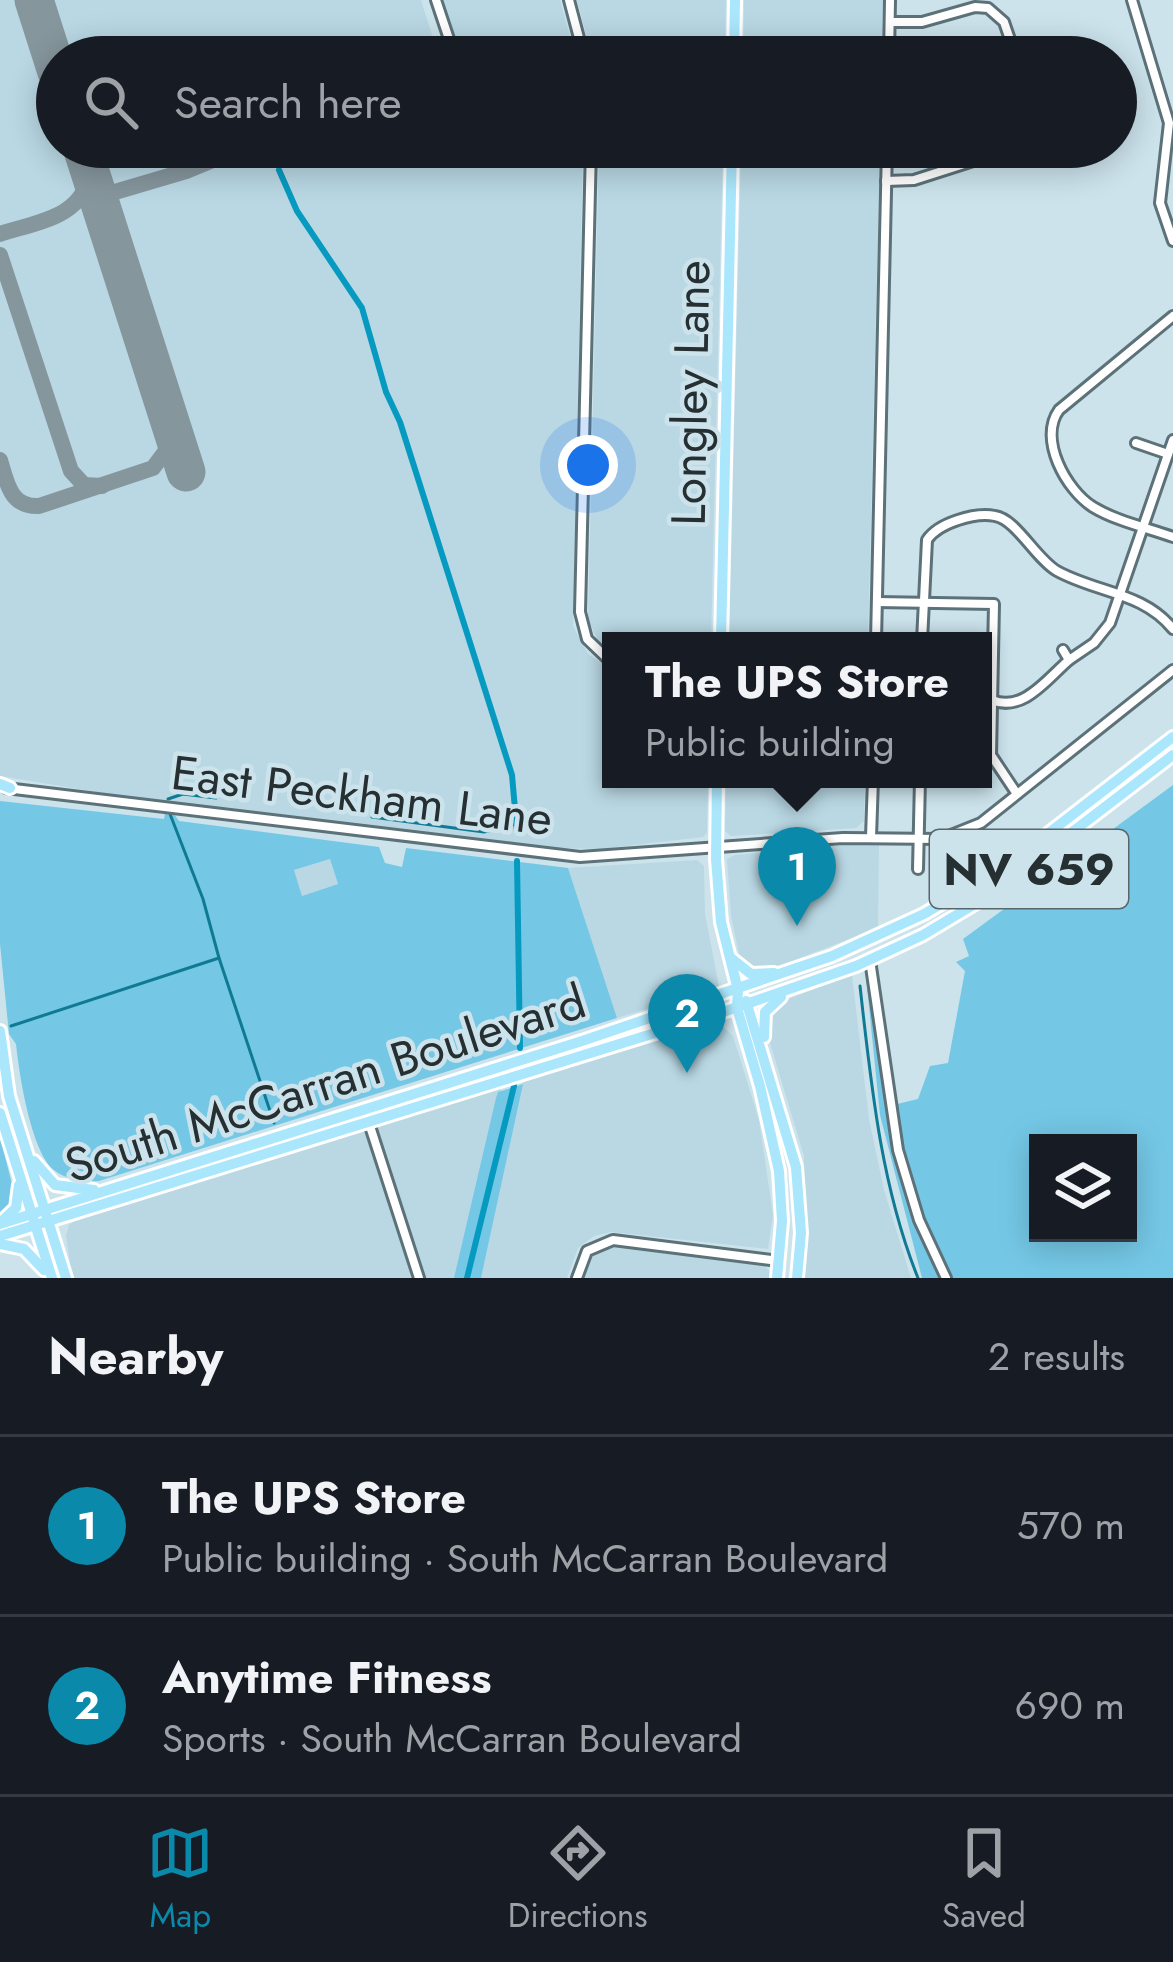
<!DOCTYPE html>
<html lang="en">
<head>
<meta charset="utf-8">
<style>
  :root { --surface:#171b24; --page:#20242c; --text:#f1f3f6; --muted:#9ea1a6; --line:#363941; --accent:#0b89ab }
  body { margin:0; font-family:Jost,sans-serif; background:var(--page); color:var(--text) }
  .controls { position:absolute; right:36px; bottom:36px; display:grid; overflow:hidden; border-radius:0px; box-shadow:0 6px 30px #0003 }
  .controls button { width:108px; height:108px; display:grid; place-items:center; padding:0; border:0; border-bottom:3px solid var(--line); background:var(--surface); color:var(--text); font:60px sans-serif }
  .you { position:absolute; left:588px; top:465px; width:42px; height:42px; margin:-30px; border:9px solid #fff; border-radius:50%; background:#1a73e8; box-shadow:0 0 0 18px #1a73e833 }
  .badge { display:grid; place-items:center; width:78px; height:78px; border-radius:50%; background:var(--accent); color:#fff; font-size:39px; font-weight:700 }
  .pin { position:absolute; translate:-50% -99px; filter:drop-shadow(0 3px 6px #0008) }
  .pin::after { content:''; position:absolute; top:63px; width:42px; height:36px; background:inherit; clip-path:polygon(0 0,100% 0,50% 100%) }
  .popup { position:absolute; left:602px; top:632px; width:390px; height:156px; box-sizing:border-box; display:grid; place-content:center; border-radius:0px; background:var(--surface); filter:drop-shadow(0 3px 9px #0005); font-size:39px; white-space:nowrap; color:var(--muted) }
  .popup b { font-size:45px; color:var(--text) }
  .popup::after { content:''; position:absolute; left:50%; top:100%; margin-left:-24px; border:24px solid transparent; border-top-color:var(--surface) }
  .list { margin:0; padding:0; list-style:none }
  h2 { display:flex; justify-content:space-between; align-items:center; height:156px; margin:0; padding:0 48px; font-size:51px }
  h2 small { font-size:39px; font-weight:400; color:var(--muted) }
  .list li { display:grid; grid-template-columns:78px 1fr auto; gap:36px; align-items:center; box-sizing:border-box; height:180px; padding:0 48px; border-top:3px solid var(--line) }
  .list b { display:block; font-size:45px; white-space:nowrap }
  .list p { margin:0; font-size:39px; white-space:nowrap; color:var(--muted) }
  .list em { font-size:39px; font-style:normal; color:var(--muted) }
  .icon { flex:none; width:66px; height:66px; fill:none; stroke:currentColor; stroke-width:2; stroke-linecap:round; stroke-linejoin:round }
  .map { position:relative; flex:none; width:1173px; height:1278px; overflow:hidden }
  .search { position:absolute; background:var(--surface); box-shadow:0 6px 30px #0003; left:36px; right:36px; top:36px; height:132px; display:flex; align-items:center; gap:30px; box-sizing:border-box; padding:0 42px; border-radius:66px; color:var(--muted); font-size:45px }
  .sheet { height:516px; background:var(--surface) }
  nav { display:flex; justify-content:space-around; align-items:center; box-sizing:border-box; height:168px; border-top:3px solid var(--line); background:var(--surface); font-size:33px; color:var(--muted) }
  nav a { display:grid; justify-items:center; gap:6px }
  nav .on { color:var(--accent) }
  .map>svg:first-child { display:block }
</style>
</head>
<body>
<div class="map">
<svg width="1173" height="1278" viewBox="0 0 1173 1278">
  <rect width="100%" height="100%" fill="#cce3ec"/>
  <g fill="#b9d8e4">
    <polygon points="0,0 421,0 439,57 57,57 57,147 583,147 573,626 588,654 611,670 611,779 708,779 707,833 703,837 600,849 549,848 158,802 0,776"/>
    <polygon points="443,0 560,0 576,57 462,57"/>
    <polygon points="577,0 726,0 725,57 592,57"/>
    <polygon points="744,0 883,0 882,57 743,57"/>
    <polygon points="599,147 723,147 711,641 611,641 611,653 598,641 588,619"/>
    <polygon points="741,147 880,147 868,641 729,641"/>
    <polygon points="726,779 865,779 864,821 856,828 731,836 725,831"/>
    <polygon points="846,845 879,845 878,928 771,969 749,969 741,963 731,916 727,859 735,855"/>
    <polygon points="330,859 338,884 302,896 294,870"/>
    <polygon points="697,860 704,866 705,914 719,986 617,1018 568,868"/>
    <polygon points="852,975 869,1119 884,1190 911,1278 805,1278 804,1156 767,1033 770,1011 780,1002"/>
    <polygon points="708,1023 721,1025 733,1036 759,1120 773,1215 768,1249 611,1232 594,1236 578,1248 567,1278 481,1278 523,1081"/>
    <polygon points="502,1085 459,1278 72,1278 66,1236 69,1225 80,1216"/>
    <polygon points="612,1246 764,1266 770,1271 769,1278 582,1278 592,1255"/>
  </g>
  <g fill="#74c8e6" fill-rule="evenodd">
    <path d="M 1173,785 L 1173,1278 L 952,1278 L 918,1203 L 893,1105 L 918,1099 L 930,1066 L 948,1063 L 965,971 L 956,962 L 969,956 L 963,939 ZM 1038,1143 L 1128,1143 L 1128,1233 L 1038,1233 Z"/>
    <path d="M 0,801 L 164,819 L 165,813 L 174,814 L 179,821 L 379,847 L 385,863 L 402,867 L 406,848 L 568,868 L 617,1018 L 99,1181 C 84,1182 66,1180 54,1170 C 31,1152 19,1073 16,1044 L 9,1034 L 0,944 ZM 330,859 L 338,884 L 302,896 L 294,870 Z"/>
    <path d="M 866,977 C 887,1014 881,1082 889,1126 C 899,1180 919,1229 942,1278 L 922,1278 L 880,1115 Z"/>
    <polygon points="523,1084 481,1278 454,1278 496,1098 498,1092"/>
    <polygon points="0,1137 12,1184 9,1208 0,1213"/>
  </g>
  <g fill="none" stroke-linecap="round" stroke-linejoin="round">
    <g stroke="#107a95" stroke-width="3">
      <polyline points="168,799 183,794 216,798"/>
      <polyline points="170,814 203,899 219,958 274,1123"/>
      <polyline points="372,817 484,832 516,824"/>
      <path d="M 860,986 C 871,1084 881,1186 918,1278"/>
      <polyline points="11,1026 219,958"/>
    </g>
    <g stroke="#069ac0" stroke-width="6">
      <polyline points="279,170 297,211 362,308 386,392 400,422 512,775 517,832"/>
      <polyline points="517,861 520,1048"/>
      <polyline points="467,1278 514,1086"/>
    </g>
    <g stroke="#86969d" stroke-width="16">
      <polyline points="98,197 186,171 244,147"/>
      <path d="M 0,234 C 36,222 83,218 90,173"/>
      <polyline points="0,255 71,471 84,485 102,486"/>
      <path d="M 0,460 C 7,483 10,507 39,506 L 153,468 L 168,448 L 169,421"/>
    </g>
    <g stroke="#86969d" stroke-width="39">
      <polyline points="34,0 57,72"/>
      <polyline points="82,147 186,472"/>
    </g>
    <defs>
      <g id="minor">
        <polyline points="436,0 455,57"/>
        <polyline points="569,0 584,57"/>
        <polyline points="1132,0 1169,123 1160,203 1173,241"/>
        <polyline points="890,22 922,22 975,7 988,8 1004,22 1016,57"/>
        <polyline points="889,57 890,0"/>
        <polyline points="978,57 1012,46"/>
        <polyline points="591,147 580,612 587,639 611,662"/>
        <polyline points="886,181 914,180 1017,147"/>
        <path d="M 1173,316 L 1059,410 C 1038,439 1066,490 1093,507 C 1116,521 1148,528 1173,537"/>
        <polyline points="1136,443 1168,454"/>
        <polyline points="877,602 994,604 991,755 1017,794"/>
        <polyline points="876,641 887,147"/>
        <path d="M 922,641 L 927,540 C 938,523 975,512 995,516 C 1016,519 1036,559 1057,571 C 1097,593 1143,592 1173,629"/>
        <polyline points="1069,660 1094,643 1110,623 1173,440"/>
        <path d="M 992,700 C 1023,713 1047,679 1069,660 L 1063,650"/>
        <polyline points="6,788 580,857 843,838 941,839 981,823 1173,670"/>
        <polyline points="871,837 873,779"/>
        <polyline points="918,869 920,779"/>
        <polyline points="870,960 898,1150 919,1220 946,1278"/>
        <polyline points="368,1120 419,1278"/>
        <polyline points="577,1278 587,1251 613,1240 779,1261"/>
      </g>
      <g id="major">
        <polyline points="734,57 735,0"/>
        <polyline points="721,641 732,147"/>
        <polyline points="717,779 716,859 721,922 738,990 737,1008 760,1086 779,1171 782,1221 777,1278"/>
        <polyline points="0,784 10,788"/>
        <polyline points="732,959 751,974 774,973"/>
        <polyline points="746,1001 796,1167 801,1233 797,1278"/>
        <polyline points="0,1031 9,1096 66,1278"/>
        <polyline points="764,1037 765,1012 781,997"/>
        <polyline points="0,1113 52,1278"/>
        <polyline points="34,1161 55,1185 94,1190"/>
        <polyline points="3,1220 16,1208 19,1185"/>
        <polyline points="0,1224 582,1041 832,956 924,914 1010,863 1173,737"/>
        <polyline points="0,1236 726,1011 856,966 923,935 990,895 1173,755"/>
        <polyline points="0,1244 24,1249 44,1270"/>
      </g>
    </defs>
    <use href="#minor" stroke="#5d7179" stroke-width="14"/>
    <use href="#major" stroke="#fff" stroke-width="16"/>
    <use href="#minor" stroke="#fff" stroke-width="8"/>
    <use href="#major" stroke="#abe7fc" stroke-width="10"/>
  </g>
  <g text-anchor="middle" stroke-width="9" stroke-linejoin="round" paint-order="stroke">
    <rect fill="#cce3ec" stroke="#58656a" stroke-width="3" x="930" y="830" width="198" height="78" rx="9"/>
    <g font-size="45" font-weight="bold" fill="#262f32">
      <text x="1029" y="885">NV 659</text>
    </g>
    <g font-size="48" fill="#262f32" stroke="#cce3ec">
      <text transform="translate(690 393) rotate(-89)" y="17">Longley Lane</text>
      <text transform="translate(362 795) rotate(7)" y="17">East Peckham Lane</text>
      <text transform="translate(325 1083) rotate(-18)" y="17">South McCarran Boulevard</text>
    </g>
  </g>
</svg>
<div class="controls">
<button><svg class="icon" aria-label="layers" viewBox="0 0 24 24"><path d="M12 4l9 5-9 5-9-5zM3 14l9 5 9-5"/></svg></button>
</div>
<div class="you"></div>
<div class="pin badge" style="left:797px;top:926px">1</div>
<div class="popup"><b>The UPS Store</b>Public building</div>
<div class="pin badge" style="left:687px;top:1073px">2</div>
<div class="search"><svg class="icon" aria-label="search" viewBox="0 0 24 24"><circle cx="10" cy="10" r="6"/><path d="M15 15l6 6"/></svg>Search here</div>
</div>
<section class="sheet">
<h2>Nearby<small>2 results</small></h2>
<ul class="list">
<li><span class="badge">1</span><div><b>The UPS Store</b><p>Public building · South McCarran Boulevard</p></div><em>570 m</em></li>
<li><span class="badge">2</span><div><b>Anytime Fitness</b><p>Sports · South McCarran Boulevard</p></div><em>690 m</em></li>
</ul>
</section>
<nav>
<a class="on"><svg class="icon" aria-label="map" viewBox="0 0 24 24"><path d="M3 6l6-2 6 2 6-2v14l-6 2-6-2-6 2zM9 4v14M15 6v14"/></svg>Map</a>
<a><svg class="icon" aria-label="directions" viewBox="0 0 24 24"><path d="M12 3l9 9-9 9-9-9zM9 14v-3h6M13 9l2 2-2 2"/></svg>Directions</a>
<a><svg class="icon" aria-label="saved" viewBox="0 0 24 24"><path d="M7 4h10v16l-5-4-5 4z"/></svg>Saved</a>
</nav>
</body>
</html>
